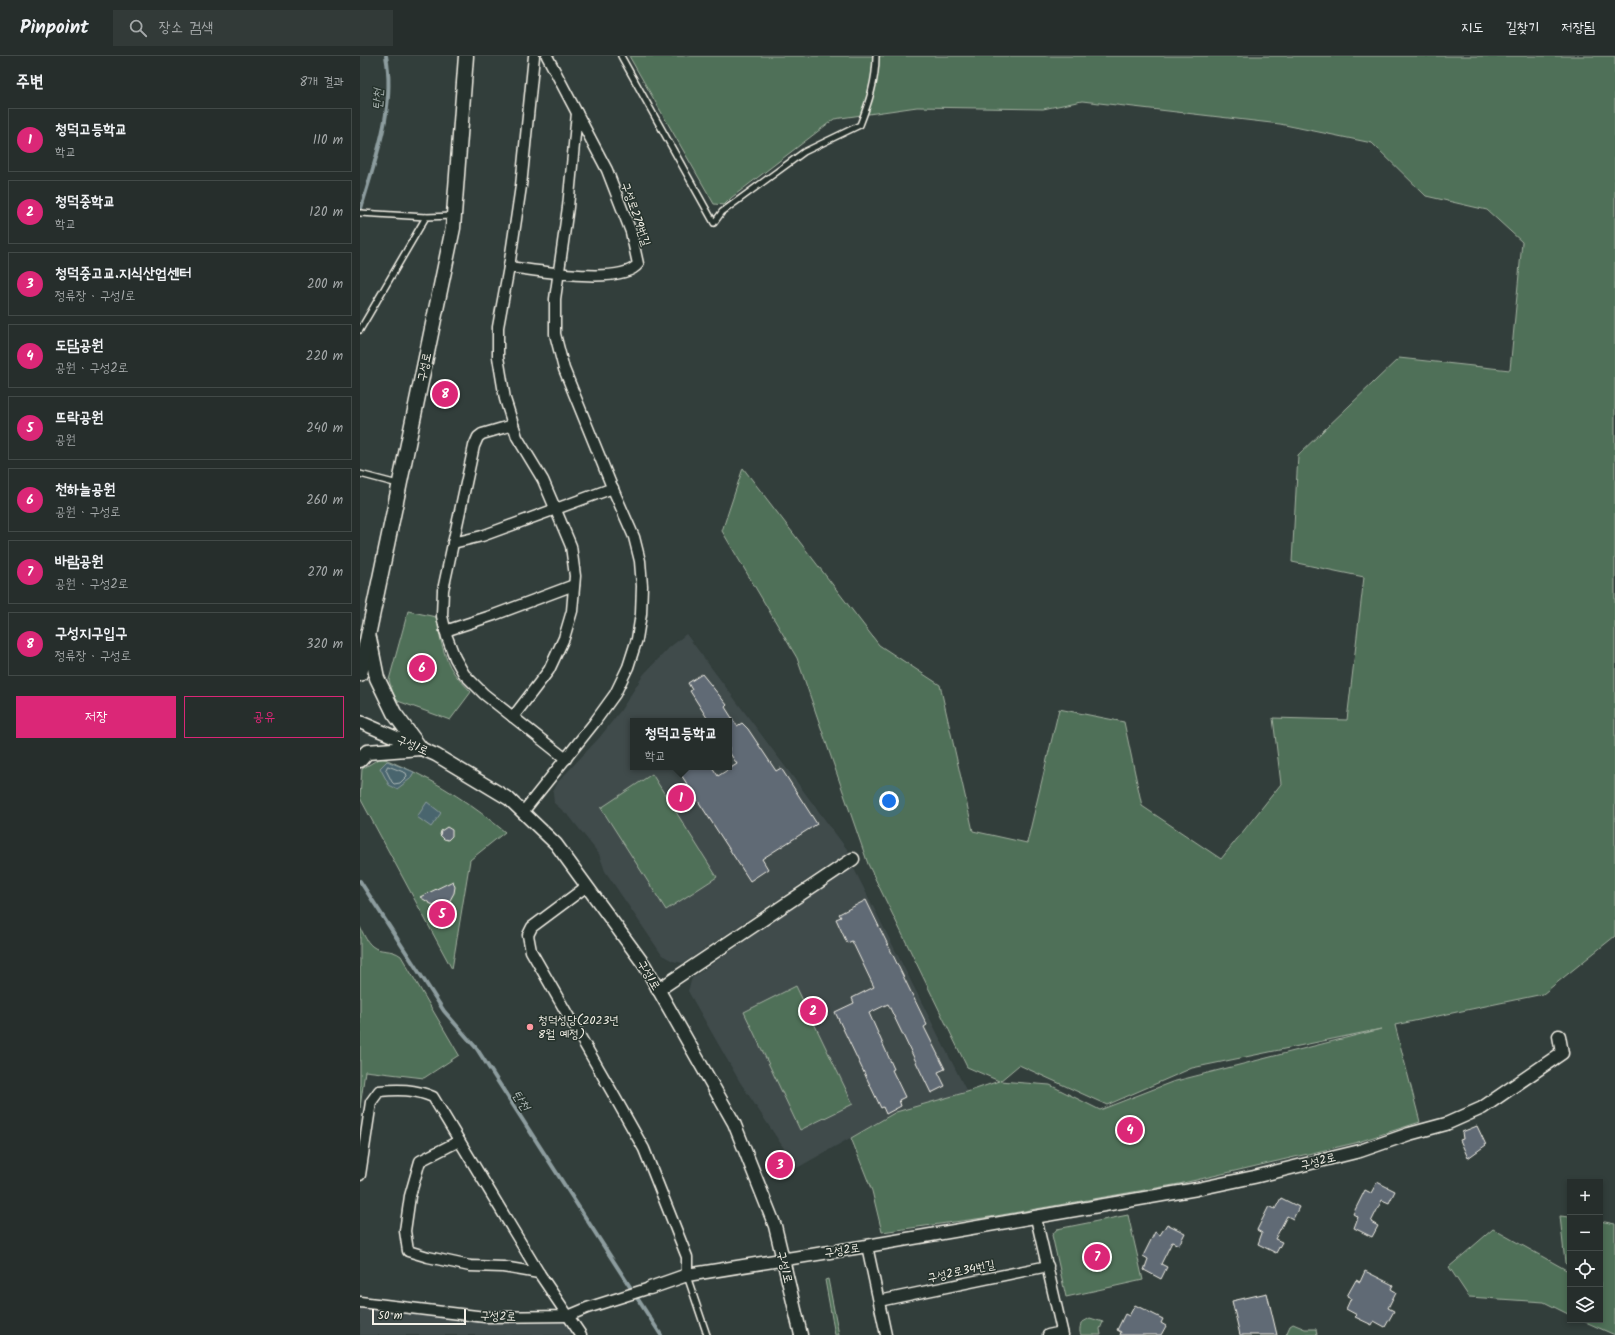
<!DOCTYPE html>
<html lang="ko">
<head>
<meta charset="utf-8">
<style>
  :root { --surface:#262e2c; --page:#323a38; --text:#f1f3f6; --muted:#a4a8a9; --line:#424a48; --accent:#db2777 }
  body { margin:0; font-family:Kalam,"Poor Story",sans-serif; background:var(--page); color:var(--text) }
  .controls { position:absolute; right:12px; bottom:12px; display:grid; overflow:hidden; border-radius:0px; box-shadow:0 2px 6px #0003 }
  .controls button { width:36px; height:36px; display:grid; place-items:center; padding:0; border:0; border-bottom:1px solid var(--line); background:var(--surface); color:var(--text); font:20px sans-serif }
  .scale { position:absolute; left:12px; bottom:10px; width:94px; box-sizing:border-box; padding-left:4px; border:2px solid #f4f1e8; border-top:0; font-size:11px; line-height:14px; white-space:nowrap; color:#f4f1e8; -webkit-text-stroke:3px #26332d; paint-order:stroke }
  .you { position:absolute; left:529px; top:745px; width:14px; height:14px; margin:-10px; border:3px solid #fff; border-radius:50%; background:#1a73e8; box-shadow:0 0 0 6px #1a73e833 }
  .badge { display:grid; place-items:center; width:26px; height:26px; border-radius:50%; background:var(--accent); color:#fff; font-size:13px; font-weight:700 }
  .pin { position:absolute; translate:-50% -50%; border:2px solid #fff; box-shadow:0 1px 4px #0006 }
  .popup { position:absolute; left:270px; top:662px; width:102px; height:52px; box-sizing:border-box; display:grid; place-content:center; border-radius:0px; background:var(--surface); filter:drop-shadow(0 1px 3px #0005); font-size:13px; white-space:nowrap; color:var(--muted) }
  .popup b { font-size:15px; color:var(--text) }
  .popup::after { content:''; position:absolute; left:50%; top:100%; margin-left:-8px; border:8px solid transparent; border-top-color:var(--surface) }
  .list { margin:0; padding:0; list-style:none }
  h2 { display:flex; justify-content:space-between; align-items:center; height:52px; margin:0; padding:0 16px; font-size:17px }
  h2 small { font-size:13px; font-weight:400; color:var(--muted) }
  .list li { display:grid; grid-template-columns:26px 1fr auto; gap:12px; align-items:center; box-sizing:border-box; height:64px; margin:0 8px 8px; padding:0 8px; border:1px solid var(--line); border-radius:0px }
  .list b { display:block; font-size:15px; white-space:nowrap }
  .list p { margin:0; font-size:13px; white-space:nowrap; color:var(--muted) }
  .list em { font-size:13px; font-style:normal; color:var(--muted) }
  .actions { display:flex; gap:8px; padding:12px 16px }
  .actions a { flex:1; padding:9px 0; border:1px solid var(--accent); border-radius:0px; text-align:center; font-size:14px; color:var(--accent) }
  .actions .main { background:var(--accent); color:#fff }
  .icon { flex:none; width:22px; height:22px; fill:none; stroke:currentColor; stroke-width:2; stroke-linecap:round; stroke-linejoin:round }
  .map { position:relative; flex:none; width:1255px; height:1279px; overflow:hidden }
  header { display:flex; align-items:center; gap:24px; box-sizing:border-box; height:56px; padding:0 20px; background:var(--surface); border-bottom:1px solid var(--line) }
  header strong { font-size:19px }
  nav { display:flex; gap:22px; margin-inline-start:auto; font-size:14px }
  .search { width:280px; height:36px; background:var(--page); display:flex; align-items:center; gap:10px; box-sizing:border-box; padding:0 14px; border-radius:0px; color:var(--muted); font-size:15px }
  main { display:flex }
  aside { flex:1; background:var(--surface) }
  .map>svg:first-child { display:block }
</style>
</head>
<body>
<header>
<strong>Pinpoint</strong>
<div class="search"><svg class="icon" aria-label="search" viewBox="0 0 24 24"><circle cx="10" cy="10" r="6"/><path d="M15 15l6 6"/></svg>장소 검색</div>
<nav><a>지도</a><a>길찾기</a><a>저장됨</a></nav>
</header>
<main>
<aside>
<h2>주변<small>8개 결과</small></h2>
<ul class="list">
<li><span class="badge">1</span><div><b>청덕고등학교</b><p>학교</p></div><em>110 m</em></li>
<li><span class="badge">2</span><div><b>청덕중학교</b><p>학교</p></div><em>120 m</em></li>
<li><span class="badge">3</span><div><b>청덕중고교.지식산업센터</b><p>정류장 · 구성1로</p></div><em>200 m</em></li>
<li><span class="badge">4</span><div><b>도담공원</b><p>공원 · 구성2로</p></div><em>220 m</em></li>
<li><span class="badge">5</span><div><b>뜨락공원</b><p>공원</p></div><em>240 m</em></li>
<li><span class="badge">6</span><div><b>천하늘공원</b><p>공원 · 구성로</p></div><em>260 m</em></li>
<li><span class="badge">7</span><div><b>바람공원</b><p>공원 · 구성2로</p></div><em>270 m</em></li>
<li><span class="badge">8</span><div><b>구성지구입구</b><p>정류장 · 구성로</p></div><em>320 m</em></li>
</ul>
<div class="actions"><a class="main">저장</a><a>공유</a></div>
</aside>
<div class="map">
<svg width="1255" height="1279" viewBox="0 0 1255 1279">
  <rect width="100%" height="100%" fill="#323e3b"/>
  <filter id="ink" filterUnits="userSpaceOnUse"><feTurbulence type="fractalNoise" baseFrequency=".025" numOctaves="2"/><feDisplacementMap in="SourceGraphic" scale="8" xChannelSelector="R" yChannelSelector="G"/><feConvolveMatrix kernelMatrix="1 2 1 2 8 2 1 2 1" color-interpolation-filters="sRGB"/></filter>
  <g filter="url(#ink)">
    <g fill="#404b4c" fill-rule="evenodd">
      <path d="M 326,578 L 489,796 L 323,907 L 313,905 L 302,899 L 245,815 L 239,798 L 210,761 L 194,747 L 193,736 L 198,726 L 240,681 L 261,654 L 284,618 L 309,592 ZM 273,665 L 369,665 L 369,711 L 273,711 Z"/>
      <polygon points="493,811 607,1036 536,1056 437,1112 380,1026 328,935 332,922 465,829"/>
      <polygon points="0,1246 125,1261 208,1260 221,1279 0,1279"/>
    </g>
    <g fill="#507059" stroke="#a2b0a0" fill-rule="evenodd">
      <path d="M 269,0 L 1255,0 L 1255,880 L 1183,938 L 1035,969 L 1060,1066 L 995,1087 L 819,1128 L 630,1161 L 522,1176 L 512,1135 L 491,1082 L 536,1056 L 607,1036 L 639,1025 L 607,1011 L 508,808 L 437,602 L 362,475 L 383,412 L 519,589 L 580,629 L 613,775 L 667,787 L 699,653 L 764,666 L 782,750 L 861,803 L 921,728 L 913,662 L 987,664 L 1004,521 L 932,506 L 938,399 L 1039,302 L 1150,314 L 1162,186 L 1127,154 L 1066,140 L 1012,87 L 920,68 L 722,45 L 683,53 L 557,51 L 474,63 L 371,142 L 364,149 L 354,148 ZM 1021,973 L 812,1026 L 740,1054 L 690,1029 L 640,1025 L 659,1009 L 747,1049 L 832,1012 Z"/>
      <path d="M 48,555 L 76,561 C 80,580 83,601 94,617 C 99,624 106,630 111,636 L 90,664 L 35,644 L 29,624 Z"/>
      <path d="M 20,702 C 28,703 35,708 43,711 C 80,727 114,750 145,776 L 110,804 L 92,913 L 0,742 L 2,713 Z"/>
      <polygon points="292,718 357,821 306,854 241,752"/>
      <path d="M 0,871 C 3,877 6,885 12,890 C 20,897 31,892 41,900 L 99,999 L 64,1022 L 5,1015 L 0,1052 Z"/>
      <polygon points="436,930 493,1048 440,1074 384,956"/>
      <polygon points="768,1159 783,1224 706,1241 692,1179 697,1173"/>
      <polygon points="1200,1160 1210,1161 1210,1212 1205,1207"/>
      <polygon points="1240,1165 1255,1168 1255,1279 1221,1264 1240,1264"/>
      <polygon points="1133,1173 1210,1216 1210,1259 1184,1246 1109,1241 1089,1211"/>
      <polygon points="468,1223 479,1279 475,1279 465,1224"/>
      <path d="M 730,1262 L 743,1266 L 740,1273 L 741,1279 L 721,1279 C 719,1275 720,1272 721,1267 Z"/>
      <polygon points="933,1268 945,1273 956,1273 957,1279 926,1279 930,1270"/>
    </g>
    <g fill="#48656e" stroke="#8d9d9f">
      <polygon points="27,705 54,716 50,723 37,733 29,729 20,712"/>
      <polygon points="67,746 81,757 71,771 57,761"/>
    </g>
    <g fill="none" stroke-linecap="round" stroke-linejoin="round">
      <polygon stroke="#afb9b7" stroke-width="1" points="28,710 46,717 47,720 40,727 34,728 32,726 26,714"/>
      <g stroke="#8d9d9f" stroke-width="4">
        <path d="M 0,156 C 14,106 36,52 26,0"/>
        <polyline points="0,825 84,955 117,993 301,1279"/>
      </g>
    </g>
    <g fill="#606a74" stroke="#f4f1e8">
      <polygon points="342,618 367,649 365,651 377,670 382,667 388,673 416,715 421,712 457,768 402,803 408,813 390,825 316,711 352,711 358,720 377,708 369,696 369,665 349,665 330,635 332,634 328,627"/>
      <polygon points="87,771 92,774 92,780 88,784 84,783 80,779 81,775"/>
      <polygon points="93,825 95,831 94,837 89,846 85,848 78,850 71,848 60,841"/>
      <polygon points="506,844 567,969 564,971 585,1013 578,1016 585,1030 571,1037 528,948 509,957 534,1013 532,1014 545,1041 539,1044 541,1050 526,1058 523,1051 521,1052 475,956 494,947 492,942 514,931 492,885 487,887 476,863 481,861 479,858"/>
      <polygon points="1117,1070 1126,1089 1108,1102 1100,1084 1103,1083 1102,1076"/>
      <polygon points="1017,1126 1035,1135 1029,1147 1022,1144 1011,1166 1018,1170 1012,1181 994,1172 998,1161 993,1158 1005,1134 1011,1137"/>
      <polygon points="921,1142 939,1151 933,1163 927,1160 915,1183 922,1186 916,1197 898,1188 902,1177 897,1174 909,1150 915,1153"/>
      <polygon points="807,1168 825,1177 819,1189 812,1186 801,1208 807,1211 801,1223 784,1214 788,1203 783,1200 795,1176 800,1179"/>
      <polygon points="1005,1215 1033,1229 1031,1233 1036,1236 1028,1252 1034,1255 1025,1271 1014,1265 1012,1269 995,1261 997,1259 986,1253 991,1242 987,1240 996,1224 1000,1226"/>
      <polygon points="907,1237 917,1279 880,1279 872,1245"/>
      <polygon points="775,1249 803,1263 801,1267 806,1270 801,1279 760,1279 761,1276 757,1274 765,1258 769,1260"/>
    </g>
    <g fill="none" stroke-linecap="round" stroke-linejoin="round">
      <defs>
        <g id="service">
          <path d="M 261,0 L 354,167 L 362,156 L 444,96 L 500,69 C 509,46 516,25 516,0"/>
          <polyline points="0,157 66,161 93,160"/>
          <polyline points="0,274 66,161"/>
          <polyline points="0,418 38,428"/>
          <polyline points="327,1220 347,1279"/>
        </g>
        <g id="minor">
          <path d="M 149,211 C 175,214 262,230 278,208 L 271,176 L 247,114 L 187,0"/>
          <polyline points="153,369 122,378 118,381 114,390 83,534 82,560 87,581 95,602 104,618 124,638 206,703"/>
          <polyline points="93,487 122,480 253,432"/>
          <polyline points="85,575 134,559 214,529"/>
          <polyline points="153,661 189,614 204,582 212,555 215,520 211,490 195,452 183,424 157,381 145,343 138,301 138,271 149,211 161,130 174,0"/>
          <polyline points="163,756 234,667 255,638 268,611 277,583 281,558 282,530 280,505 274,481 252,431 204,313 195,278 195,243 208,151 217,57"/>
          <polyline points="227,830 172,871 168,879 171,895 252,1036 284,1093 327,1201 327,1219"/>
          <polyline points="99,1085 60,1105 50,1140 45,1175 48,1195 68,1201 110,1210 143,1211 179,1217"/>
          <path d="M 0,1119 L 11,1046 L 19,1035 C 38,1033 55,1033 73,1041 L 179,1217 L 221,1279"/>
          <polyline points="676,1162 703,1279"/>
          <polyline points="507,1190 526,1279"/>
          <polyline points="519,1245 688,1210"/>
          <polyline points="0,1246 125,1261 208,1260 227,1252 290,1232"/>
          <polyline points="688,1279 702,1276"/>
        </g>
        <g id="tertiary">
          <polyline points="0,666 76,699 149,743 196,788 285,910 374,1067 415,1170 441,1279"/>
          <polyline points="298,934 493,803"/>
          <polyline points="290,1232 327,1219 507,1190 837,1133 894,1121 1000,1095 1049,1078 1086,1068 1122,1052 1202,997 1199,980"/>
        </g>
        <g id="secondary">
          <polyline points="9,582 17,622 34,657 60,692"/>
          <polyline points="0,618 93,172 106,0"/>
          <polyline points="0,704 7,696 60,692"/>
        </g>
      </defs>
      <use href="#service" stroke="#f4f1e8" stroke-width="8"/>
      <use href="#minor" stroke="#f4f1e8" stroke-width="13"/>
      <use href="#tertiary" stroke="#f4f1e8" stroke-width="15"/>
      <use href="#secondary" stroke="#f4f1e8" stroke-width="17"/>
      <use href="#service" stroke="#26332d" stroke-width="5"/>
      <use href="#minor" stroke="#26332d" stroke-width="10"/>
      <use href="#tertiary" stroke="#26332d" stroke-width="12"/>
      <use href="#secondary" stroke="#26332d" stroke-width="14"/>
    </g>
  </g>
  <circle fill="#ff9aa2" stroke="#26332d" stroke-width="1.5" cx="170" cy="971" r="4"/>
  <g text-anchor="middle" stroke-width="3" stroke-linejoin="round" paint-order="stroke">
    <g font-size="12" fill="#f4f1e8" stroke="#26332d">
      <text transform="translate(276 158) rotate(71)" y="4">구성로279번길</text>
      <text transform="translate(64 311) rotate(-78)" y="4">구성로</text>
      <text transform="translate(53 689) rotate(23)" y="4">구성1로</text>
      <text transform="translate(289 919) rotate(59)" y="4">구성1로</text>
      <text transform="translate(958 1105) rotate(-14)" y="4">구성2로</text>
      <text transform="translate(482 1194) rotate(-9)" y="4">구성2로</text>
      <text transform="translate(425 1211) rotate(76)" y="4">구성1로</text>
      <text transform="translate(601 1215) rotate(-12)" y="4">구성2로34번길</text>
      <text transform="translate(138 1260) rotate(2)" y="4">구성2로</text>
    </g>
    <g font-size="12" fill="#f4f1e8" stroke="#26332d" text-anchor="start">
      <text x="178" y="968">청덕성당(2023년<tspan x="178" dy="14">8월 예정)</tspan></text>
    </g>
    <g font-size="13" font-style="italic" fill="#afb9b7" stroke="#26332d">
      <text transform="translate(17 43) rotate(-87)" y="5">탄천</text>
      <text transform="translate(162 1044) rotate(57)" y="5">탄천</text>
    </g>
  </g>
</svg>
<div class="controls">
<button>+</button>
<button>−</button>
<button><svg class="icon" aria-label="locate" viewBox="0 0 24 24"><circle cx="12" cy="12" r="6"/><path d="M12 2v4M12 18v4M2 12h4M18 12h4"/></svg></button>
<button><svg class="icon" aria-label="layers" viewBox="0 0 24 24"><path d="M12 4l9 5-9 5-9-5zM3 14l9 5 9-5"/></svg></button>
</div>
<div class="scale">50 m</div>
<div class="you"></div>
<div class="pin badge" style="left:321px;top:742px">1</div>
<div class="popup"><b>청덕고등학교</b>학교</div>
<div class="pin badge" style="left:453px;top:955px">2</div>
<div class="pin badge" style="left:420px;top:1109px">3</div>
<div class="pin badge" style="left:770px;top:1074px">4</div>
<div class="pin badge" style="left:82px;top:858px">5</div>
<div class="pin badge" style="left:62px;top:612px">6</div>
<div class="pin badge" style="left:737px;top:1201px">7</div>
<div class="pin badge" style="left:85px;top:338px">8</div>
</div>
</main>
</body>
</html>
